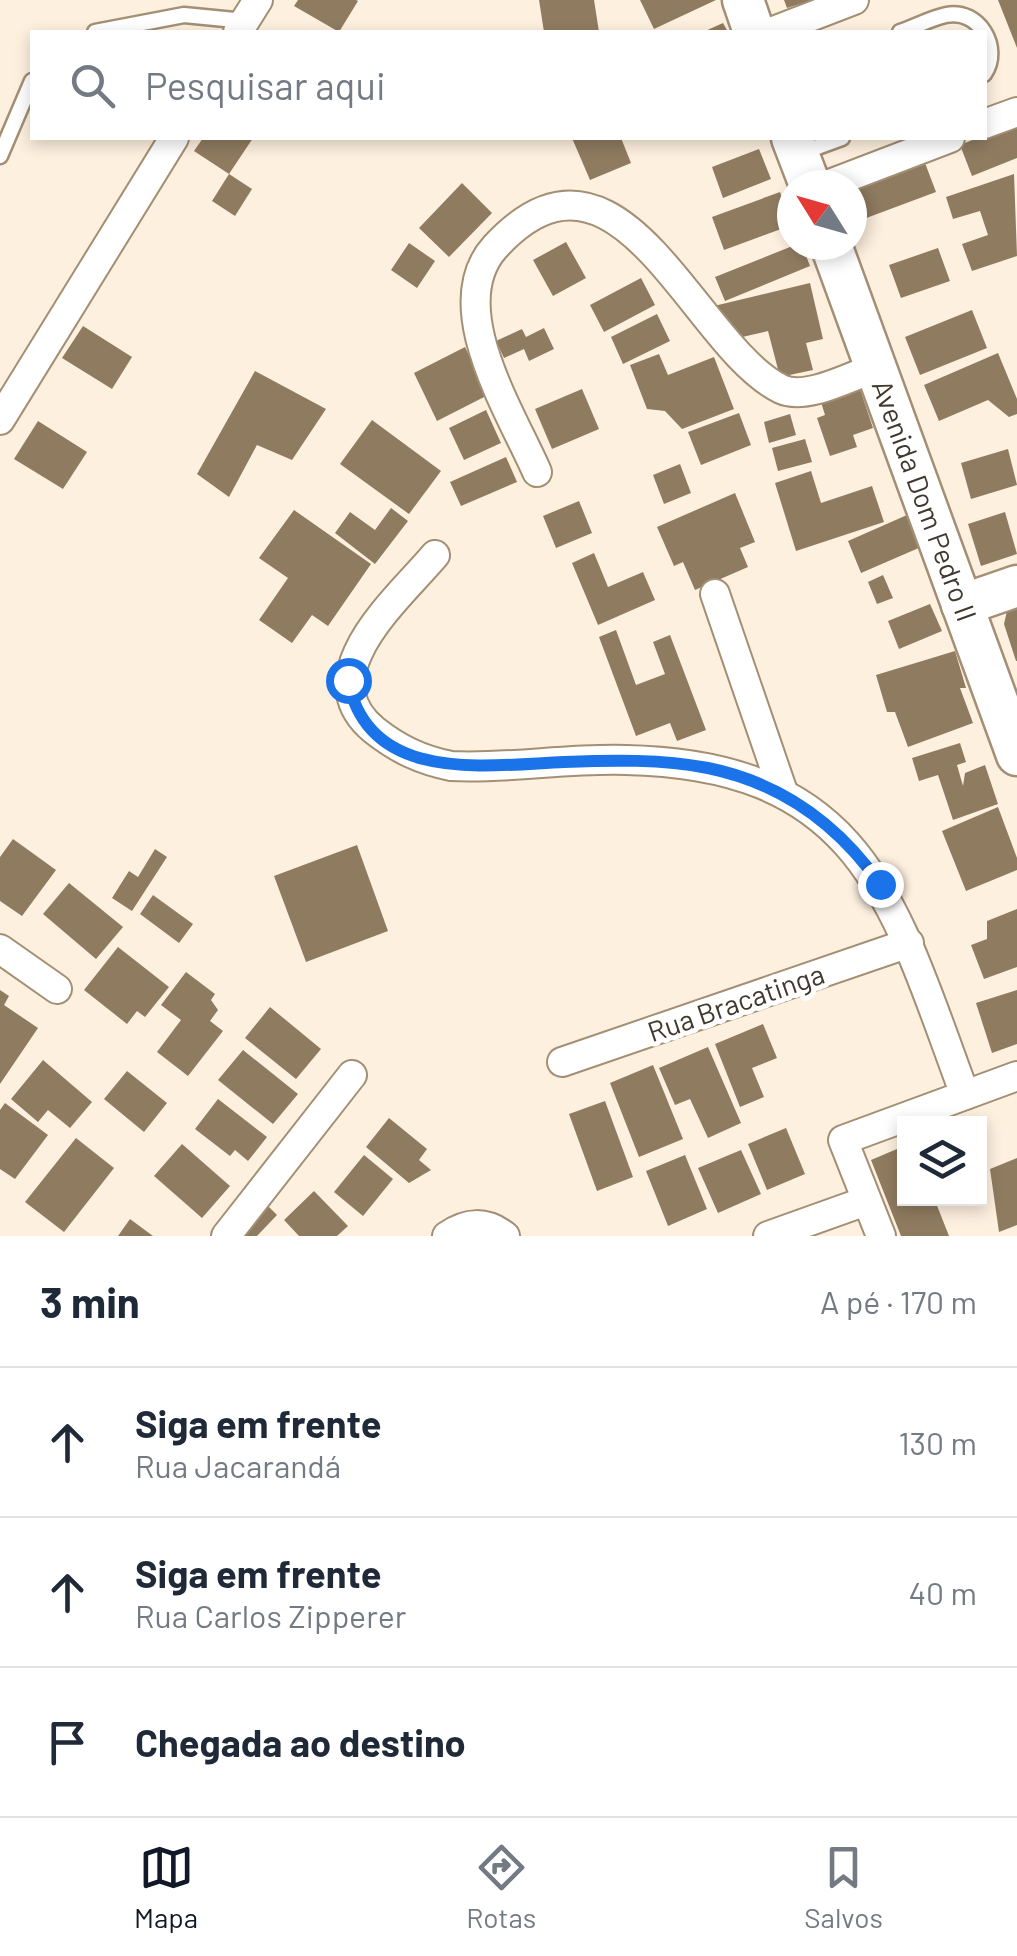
<!DOCTYPE html>
<html lang="pt">
<head>
<meta charset="utf-8">
<style>
  :root { --surface:#fff; --page:#f2f2f3; --text:#1f2937; --muted:#747a83; --line:#e0e1e3; --accent:#111827 }
  body { margin:0; font-family:Barlow,sans-serif; background:var(--page); color:var(--text) }
  .controls { position:absolute; right:30px; bottom:30px; display:grid; overflow:hidden; border-radius:0px; box-shadow:0 5px 15px #0003 }
  .controls button { width:90px; height:90px; display:grid; place-items:center; padding:0; border:0; border-bottom:2px solid var(--line); background:var(--surface); color:var(--text); font:50px sans-serif }
  .compass { position:absolute; left:777px; top:170px; width:90px; height:90px; border-radius:50%; background:var(--surface); box-shadow:0 5px 15px #0003; rotate:307deg }
  .stop { position:absolute; width:30px; height:30px; margin:-22px; border:8px solid #1a73e8; border-radius:50%; background:#fff }
  .stop.end { background:#1a73e8; border-color:#fff; box-shadow:0 2px 10px #0008 }
  .list { margin:0; padding:0; list-style:none }
  h2 { display:flex; justify-content:space-between; align-items:center; height:130px; margin:0; padding:0 40px; font-size:42px }
  h2 small { font-size:32px; font-weight:400; color:var(--muted) }
  .list li { display:grid; grid-template-columns:65px 1fr auto; gap:30px; align-items:center; box-sizing:border-box; height:150px; padding:0 40px; border-top:2px solid var(--line) }
  .list b { display:block; font-size:38px; white-space:nowrap }
  .list p { margin:0; font-size:32px; white-space:nowrap; color:var(--muted) }
  .list em { font-size:32px; font-style:normal; color:var(--muted) }
  .icon { flex:none; width:55px; height:55px; fill:none; stroke:currentColor; stroke-width:2; stroke-linecap:round; stroke-linejoin:round }
  .map { position:relative; flex:none; width:1017px; height:1236px; overflow:hidden }
  .search { position:absolute; background:var(--surface); box-shadow:0 5px 15px #0003; left:30px; right:30px; top:30px; height:110px; display:flex; align-items:center; gap:25px; box-sizing:border-box; padding:0 35px; border-radius:0px; color:var(--muted); font-size:38px }
  .sheet { height:580px; background:var(--surface) }
  nav { display:flex; justify-content:space-around; align-items:center; box-sizing:border-box; height:140px; border-top:2px solid var(--line); background:var(--surface); font-size:28px; color:var(--muted) }
  nav a { display:grid; justify-items:center; gap:5px }
  nav .on { color:var(--accent) }
  .map>svg:first-child { display:block }
</style>
</head>
<body>
<div class="map">
<svg width="1017" height="1236" viewBox="0 0 1017 1236">
  <rect width="100%" height="100%" fill="#fef0df"/>
  <g fill="#8f7b60">
    <polygon points="298,0 356,0 358,1 339,32 294,6"/>
    <polygon points="539,0 594,0 599,32 544,32"/>
    <polygon points="640,0 716,0 654,29"/>
    <polygon points="784,0 809,0 810,1 787,8"/>
    <polygon points="998,0 1017,0 1017,48"/>
    <polygon points="723,23 728,32 703,32"/>
    <polygon points="1017,122 1017,158 972,176 960,145"/>
    <polygon points="203,138 253,138 229,174 194,151"/>
    <polygon points="572,138 621,138 631,163 590,180"/>
    <polygon points="759,149 771,179 723,198 712,167"/>
    <polygon points="922,155 936,192 861,220 852,185"/>
    <polygon points="229,174 252,189 235,216 212,201"/>
    <polygon points="1014,174 1017,256 972,271 962,244 988,235 980,211 953,219 946,197"/>
    <polygon points="462,183 492,213 449,257 419,228"/>
    <polygon points="780,192 792,225 724,250 712,217"/>
    <polygon points="566,242 586,278 553,296 533,260"/>
    <polygon points="409,243 435,261 417,288 391,270"/>
    <polygon points="795,245 802,245 810,266 725,301 715,277"/>
    <polygon points="938,248 950,281 901,298 889,265"/>
    <polygon points="641,278 655,305 604,332 590,305"/>
    <polygon points="810,283 823,339 806,343 813,370 780,377 768,331 738,338 714,306"/>
    <polygon points="972,310 987,348 920,375 905,337"/>
    <polygon points="657,314 670,341 623,364 611,337"/>
    <polygon points="83,326 132,357 112,389 62,358"/>
    <polygon points="544,328 554,349 529,361 524,349 504,358 496,341 522,329 526,337"/>
    <polygon points="465,347 488,395 437,421 414,373"/>
    <polygon points="998,353 1017,399 1017,414 1009,417 988,400 939,421 924,385"/>
    <polygon points="659,354 668,375 714,357 734,409 682,429 665,411 647,409 630,365"/>
    <polygon points="255,371 326,409 292,460 257,445 229,497 197,474"/>
    <polygon points="859,386 873,428 853,435 857,447 830,456 817,418 825,415 820,399"/>
    <polygon points="582,389 599,429 552,449 535,409"/>
    <polygon points="486,410 501,443 464,460 449,428"/>
    <polygon points="739,413 751,445 701,465 688,432"/>
    <polygon points="790,414 796,435 769,443 764,422"/>
    <polygon points="372,420 441,471 409,514 340,464"/>
    <polygon points="38,421 87,452 63,489 14,459"/>
    <polygon points="805,439 812,462 778,471 772,448"/>
    <polygon points="1008,449 1017,485 971,499 961,463"/>
    <polygon points="506,457 517,482 461,506 450,482"/>
    <polygon points="680,464 691,493 664,504 653,475"/>
    <polygon points="811,471 821,503 872,486 884,522 796,551 775,483"/>
    <polygon points="735,493 755,542 740,548 748,567 695,590 683,562 674,566 657,527"/>
    <polygon points="579,501 592,533 556,548 543,516"/>
    <polygon points="391,508 408,521 375,564 335,533 350,512 375,530"/>
    <polygon points="294,510 371,564 328,626 312,615 292,643 259,620 288,578 259,558"/>
    <polygon points="1005,512 1017,554 981,566 968,524"/>
    <polygon points="907,515 921,547 861,573 848,541"/>
    <polygon points="594,553 608,587 643,572 655,600 598,625 572,563"/>
    <polygon points="883,575 893,598 877,604 868,582"/>
    <polygon points="1017,599 1017,661 1016,661 1004,624 1009,602"/>
    <polygon points="930,604 942,631 899,649 888,621"/>
    <polygon points="616,630 636,685 665,674 653,642 670,635 706,730 677,741 670,723 636,736 599,637"/>
    <polygon points="955,651 966,688 960,688 973,723 908,747 895,712 887,712 876,675"/>
    <polygon points="960,743 966,762 957,765 963,786 965,773 985,765 998,804 953,820 938,775 919,781 912,758"/>
    <polygon points="998,807 1017,858 1017,870 966,891 942,831"/>
    <polygon points="13,839 56,870 22,916 0,901 0,857"/>
    <polygon points="357,845 388,931 306,962 274,876"/>
    <polygon points="155,849 167,857 132,911 112,898 129,871 138,877"/>
    <polygon points="69,883 123,927 96,959 43,914"/>
    <polygon points="153,895 193,924 179,943 140,914"/>
    <polygon points="1017,909 1017,967 984,979 971,945 987,939 987,921"/>
    <polygon points="118,947 169,987 145,1017 137,1011 127,1024 84,990"/>
    <polygon points="186,972 215,994 211,1000 218,1010 210,1021 223,1031 188,1076 157,1052 181,1020 161,1005"/>
    <polygon points="0,990 9,996 4,1005 38,1028 0,1084"/>
    <polygon points="1017,990 1017,1044 992,1053 976,1003"/>
    <polygon points="270,1007 321,1049 296,1079 245,1038"/>
    <polygon points="763,1024 777,1058 752,1068 764,1097 740,1107 715,1044"/>
    <polygon points="708,1047 741,1123 708,1138 690,1099 675,1105 659,1068"/>
    <polygon points="243,1050 298,1094 273,1124 218,1080"/>
    <polygon points="43,1060 92,1102 70,1128 48,1110 38,1122 11,1099"/>
    <polygon points="653,1065 683,1139 639,1157 610,1083"/>
    <polygon points="127,1071 167,1103 144,1132 104,1099"/>
    <polygon points="218,1099 267,1137 248,1161 235,1150 230,1156 195,1129"/>
    <polygon points="605,1101 633,1177 597,1191 569,1114"/>
    <polygon points="5,1103 48,1135 15,1179 0,1169 0,1110"/>
    <polygon points="389,1118 427,1149 419,1160 431,1170 409,1183 366,1147"/>
    <polygon points="786,1128 805,1174 767,1190 748,1144"/>
    <polygon points="76,1138 114,1168 64,1232 25,1202"/>
    <polygon points="182,1144 230,1186 202,1218 154,1176"/>
    <polygon points="904,1146 904,1198 934,1198 949,1236 901,1236 871,1160"/>
    <polygon points="741,1150 761,1194 718,1213 698,1168"/>
    <polygon points="364,1155 393,1179 363,1216 334,1192"/>
    <polygon points="685,1155 707,1209 668,1226 646,1171"/>
    <polygon points="1017,1158 1017,1225 999,1232 990,1169"/>
    <polygon points="314,1191 348,1226 337,1236 299,1236 284,1220"/>
    <polygon points="264,1202 277,1215 257,1236 233,1236"/>
    <polygon points="130,1219 153,1236 118,1236"/>
  </g>
  <g fill="none" stroke-linecap="round" stroke-linejoin="round">
    <defs>
      <g id="lane">
        <polyline points="95,32 184,15 245,21"/>
        <path d="M 900,32 C 915,27 931,18 946,15 C 979,8 1002,48 984,74"/>
        <polyline points="801,153 842,138"/>
        <polyline points="0,156 32,81"/>
      </g>
      <g id="street">
        <polyline points="238,32 258,0"/>
        <polyline points="771,32 854,0"/>
        <polyline points="984,124 1017,112"/>
        <polyline points="827,185 950,138"/>
        <polyline points="0,420 174,138"/>
        <path d="M 537,472 C 511,412 442,306 495,247 C 619,112 693,346 781,389 C 806,401 851,376 875,368"/>
        <path d="M 435,555 C 399,598 307,675 374,730 C 398,749 421,760 451,766 C 509,769 567,758 626,760 C 865,765 894,904 965,1095"/>
        <polyline points="715,594 783,792"/>
        <polyline points="0,949 57,989"/>
        <polyline points="562,1062 909,943"/>
        <polyline points="226,1236 352,1075"/>
        <path d="M 447,1236 C 467,1222 486,1221 505,1236"/>
        <polyline points="768,1236 866,1201"/>
        <polyline points="881,1236 843,1140 1017,1076"/>
      </g>
      <g id="secondary">
        <polyline points="743,0 754,32"/>
        <polyline points="792,138 810,185"/>
        <path id="s1" d="M 831,245 L 1017,755"/>
        <polyline points="962,605 1017,586"/>
      </g>
    </defs>
    <use href="#lane" stroke="#a38f74" stroke-width="19"/>
    <use href="#street" stroke="#a38f74" stroke-width="32"/>
    <use href="#secondary" stroke="#a38f74" stroke-width="45"/>
    <use href="#lane" stroke="#fff" stroke-width="14"/>
    <use href="#street" stroke="#fff" stroke-width="28"/>
    <use href="#secondary" stroke="#fff" stroke-width="40"/>
  </g>
  <g fill="none" stroke-linecap="round" stroke-linejoin="round">
    <path stroke="#1a73e8" stroke-width="12" d="M 348,680 C 368,785 487,765 564,762 C 613,760 661,759 708,768 C 781,783 837,823 880,884"/>
  </g>
  <g text-anchor="middle" stroke-width="10" stroke-linejoin="round" paint-order="stroke">
    <g font-size="28" fill="#41382d" stroke="#fff">
      <text dy="10" stroke="none"><textPath href="#s1" startOffset="272">Avenida Dom Pedro II</textPath></text>
      <text transform="translate(736 1003) rotate(-19)" y="10">Rua Bracatinga</text>
    </g>
  </g>
</svg>
<div class="controls">
<button><svg class="icon" aria-label="layers" viewBox="0 0 24 24"><path d="M12 4l9 5-9 5-9-5zM3 14l9 5 9-5"/></svg></button>
</div>
<svg class="compass" viewBox="-18 -18 36 36"><path d="M0-13l5 13h-10z" fill="#e53935"/><path d="M0 13l5-13h-10z" fill="#747a83"/></svg>
<div class="stop" style="left:348px;top:680px"></div>
<div class="stop end" style="left:880px;top:884px"></div>
<div class="search"><svg class="icon" aria-label="search" viewBox="0 0 24 24"><circle cx="10" cy="10" r="6"/><path d="M15 15l6 6"/></svg>Pesquisar aqui</div>
</div>
<section class="sheet">
<h2>3 min<small>A pé · 170 m</small></h2>
<ul class="list">
<li><svg class="icon" aria-label="ahead" viewBox="0 0 24 24"><path d="M12 20V5M6 11l6-6 6 6"/></svg><div><b>Siga em frente</b><p>Rua Jacarandá</p></div><em>130 m</em></li>
<li><svg class="icon" aria-label="ahead" viewBox="0 0 24 24"><path d="M12 20V5M6 11l6-6 6 6"/></svg><div><b>Siga em frente</b><p>Rua Carlos Zipperer</p></div><em>40 m</em></li>
<li><svg class="icon" aria-label="arrive" viewBox="0 0 24 24"><path d="M6 21V4h12l-3 4 3 4H6"/></svg><div><b>Chegada ao destino</b></div></li>
</ul>
</section>
<nav>
<a class="on"><svg class="icon" aria-label="map" viewBox="0 0 24 24"><path d="M3 6l6-2 6 2 6-2v14l-6 2-6-2-6 2zM9 4v14M15 6v14"/></svg>Mapa</a>
<a><svg class="icon" aria-label="directions" viewBox="0 0 24 24"><path d="M12 3l9 9-9 9-9-9zM9 14v-3h6M13 9l2 2-2 2"/></svg>Rotas</a>
<a><svg class="icon" aria-label="saved" viewBox="0 0 24 24"><path d="M7 4h10v16l-5-4-5 4z"/></svg>Salvos</a>
</nav>
</body>
</html>
